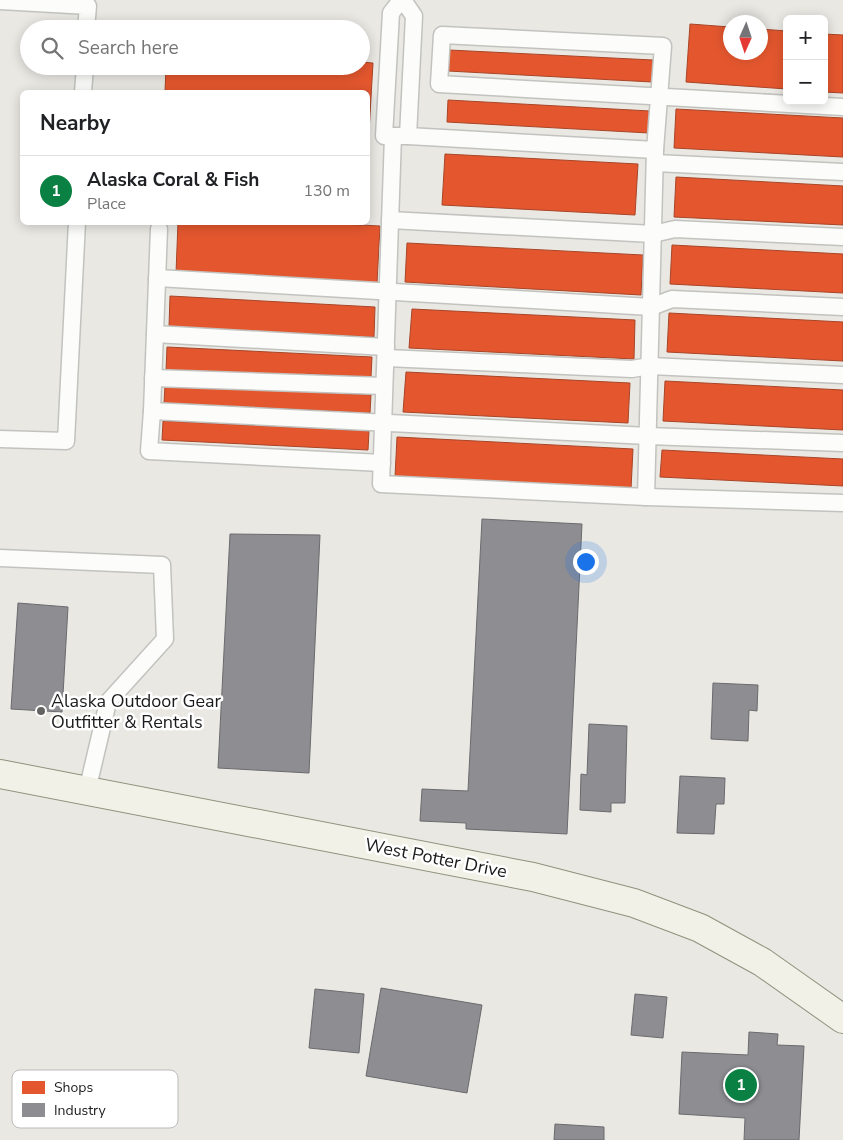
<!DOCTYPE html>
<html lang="en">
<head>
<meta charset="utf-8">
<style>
  :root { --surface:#fff; --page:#f2f2f2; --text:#202124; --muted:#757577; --line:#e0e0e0; --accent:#0b8043 }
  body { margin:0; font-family:"Nunito Sans",sans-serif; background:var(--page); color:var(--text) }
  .controls { position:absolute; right:15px; top:15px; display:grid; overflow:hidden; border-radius:8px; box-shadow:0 2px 12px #0003 }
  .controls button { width:45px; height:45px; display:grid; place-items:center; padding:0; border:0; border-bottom:1px solid var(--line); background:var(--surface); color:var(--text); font:25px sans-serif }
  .compass { position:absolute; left:723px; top:15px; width:45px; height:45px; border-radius:50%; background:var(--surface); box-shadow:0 2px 12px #0003; rotate:183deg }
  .you { position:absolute; left:585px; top:561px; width:18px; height:18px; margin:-12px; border:4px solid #fff; border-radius:50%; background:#1a73e8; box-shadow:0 0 0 8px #1a73e833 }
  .badge { display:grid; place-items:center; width:32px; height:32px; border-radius:50%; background:var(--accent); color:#fff; font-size:16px; font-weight:700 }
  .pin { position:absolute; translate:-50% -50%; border:2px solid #fff; box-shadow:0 1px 5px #0006 }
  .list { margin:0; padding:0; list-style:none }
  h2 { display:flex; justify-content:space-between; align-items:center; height:65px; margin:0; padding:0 20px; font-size:21px }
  h2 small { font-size:16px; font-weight:400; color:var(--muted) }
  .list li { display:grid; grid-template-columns:32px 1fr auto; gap:15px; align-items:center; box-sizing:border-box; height:70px; padding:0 20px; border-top:1px solid var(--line) }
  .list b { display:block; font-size:19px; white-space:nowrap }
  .list p { margin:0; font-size:16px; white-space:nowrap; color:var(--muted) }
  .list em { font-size:16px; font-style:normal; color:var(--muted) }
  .icon { flex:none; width:28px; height:28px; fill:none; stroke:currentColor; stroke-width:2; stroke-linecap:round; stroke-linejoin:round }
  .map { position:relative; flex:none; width:843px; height:1140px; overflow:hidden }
  .search { position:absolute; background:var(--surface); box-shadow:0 2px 12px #0003; left:20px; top:20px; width:350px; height:55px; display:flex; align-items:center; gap:12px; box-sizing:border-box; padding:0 18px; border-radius:28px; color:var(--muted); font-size:19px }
  .panel { position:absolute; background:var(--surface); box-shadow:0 2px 12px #0003; left:20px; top:90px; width:350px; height:135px; border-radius:8px }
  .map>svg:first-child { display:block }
</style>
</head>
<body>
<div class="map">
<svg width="843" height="1140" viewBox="0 0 843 1140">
  <rect width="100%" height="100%" fill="#e9e8e3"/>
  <g fill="#e4572e" stroke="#a84528">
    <polygon points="690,24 730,27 730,52 760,52 760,29 787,31 787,89 686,82"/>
    <polygon points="824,34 843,35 843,93 824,92"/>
    <polygon points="449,50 653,60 652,82 448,71"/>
    <polygon points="361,62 373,63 369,132 368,132 368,92 165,92 166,66 361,66"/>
    <polygon points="448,100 650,111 649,133 447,122"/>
    <polygon points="676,109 843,118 843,157 674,148"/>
    <polygon points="445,154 638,164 635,215 442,205"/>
    <polygon points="676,177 843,186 843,225 674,217"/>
    <polygon points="178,222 302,222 380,226 377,283 176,273"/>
    <polygon points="407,243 643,255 641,295 405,282"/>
    <polygon points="672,245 843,254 843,293 670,284"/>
    <polygon points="170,296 375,307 374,337 169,327"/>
    <polygon points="412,309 635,320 634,359 409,348"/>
    <polygon points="669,313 843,322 843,361 667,352"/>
    <polygon points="167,347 372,357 371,377 306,374 306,378 166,371"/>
    <polygon points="406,372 630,383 628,423 403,412"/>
    <polygon points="665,381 843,390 843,430 663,421"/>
    <polygon points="165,385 371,395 370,413 164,403"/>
    <polygon points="163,421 369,431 368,450 162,440"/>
    <polygon points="397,437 633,449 631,489 395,477"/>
    <polygon points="662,450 843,459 843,486 660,477"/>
  </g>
  <g fill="#8d8d92" stroke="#6b6b6e">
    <polygon points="482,519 582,524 567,834 466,829 466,823 420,821 422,789 468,791"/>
    <polygon points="230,534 320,535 309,773 218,768"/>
    <polygon points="18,603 68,607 62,712 11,709"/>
    <polygon points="713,683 758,685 757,711 749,710 748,741 711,739"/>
    <polygon points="589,724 627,726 625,803 611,803 611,812 580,810 581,774 587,775"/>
    <polygon points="680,776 725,778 724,804 716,804 714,834 677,833"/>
    <polygon points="381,988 482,1005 467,1093 366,1076"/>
    <polygon points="315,989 364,994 359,1053 309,1048"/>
    <polygon points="635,994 667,997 663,1038 631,1035"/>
    <polygon points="749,1032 778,1034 777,1045 804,1046 799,1140 744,1140 745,1118 679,1114 682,1052 748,1055"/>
    <polygon points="555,1124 604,1127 604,1140 554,1140"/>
  </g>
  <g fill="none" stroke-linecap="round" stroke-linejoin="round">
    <defs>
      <g id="lane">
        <polyline points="401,0 391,13 384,136 408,136 414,16 403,0"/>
        <polyline points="0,1 88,6 86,29"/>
        <polyline points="83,92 85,66"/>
        <polyline points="393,136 381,484 646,497 655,150"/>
        <polyline points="408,136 655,150 663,46 442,35 439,84 843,107"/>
        <polyline points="655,163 843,172"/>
        <polyline points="390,220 653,234 675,229 843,237"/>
        <polyline points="159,229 152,411 648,436 843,443"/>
        <polyline points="157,278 651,307 672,299 843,307"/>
        <polyline points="155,334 386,347"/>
        <polyline points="386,358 632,369 650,366 843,375"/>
        <polyline points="153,378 384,386"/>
        <polyline points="152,411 149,451 382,463"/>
        <polyline points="0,439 66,441 77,222"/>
        <polyline points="646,497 843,503"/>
        <polyline points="0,558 162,565 165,639 108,702 87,791"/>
      </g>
      <polyline id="secondary" points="0,774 533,877 634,903 700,928 762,962 843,1019"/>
    </defs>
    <use href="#lane" stroke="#c2c2bf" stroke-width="19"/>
    <use href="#secondary" stroke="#90927c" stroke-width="30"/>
    <use href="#lane" stroke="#fcfcfb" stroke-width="16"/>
    <use href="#secondary" stroke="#f1f1e8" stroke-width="28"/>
  </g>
  <circle fill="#636361" stroke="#fff" stroke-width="2" cx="41" cy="711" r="5"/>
  <g text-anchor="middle" stroke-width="5" stroke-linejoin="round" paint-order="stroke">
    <g font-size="18" fill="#1b1b1b" stroke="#fff" text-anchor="start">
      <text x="51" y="707">Alaska Outdoor Gear<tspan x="51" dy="21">Outfitter &amp; Rentals</tspan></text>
    </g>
    <g font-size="18" fill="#1b1b1b" stroke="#fff">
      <text transform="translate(436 858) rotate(11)" y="6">West Potter Drive</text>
    </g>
  </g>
  <rect x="12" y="1070" width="166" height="58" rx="8" fill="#fff" stroke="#bbb" stroke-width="1"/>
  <rect x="22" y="1081" width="23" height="13" fill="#e4572e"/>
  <rect x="22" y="1103" width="23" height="14" fill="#8d8d92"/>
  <g font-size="14" fill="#1b1b1b">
    <text x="54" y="1092">Shops</text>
    <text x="54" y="1115">Industry</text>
  </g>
</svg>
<div class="controls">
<button>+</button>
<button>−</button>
</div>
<svg class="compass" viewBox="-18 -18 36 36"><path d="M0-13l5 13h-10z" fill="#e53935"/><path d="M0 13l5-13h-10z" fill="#757577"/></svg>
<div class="you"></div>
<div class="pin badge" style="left:741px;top:1085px">1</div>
<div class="search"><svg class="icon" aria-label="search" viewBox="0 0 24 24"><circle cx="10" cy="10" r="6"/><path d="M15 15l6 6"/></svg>Search here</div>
<section class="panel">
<h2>Nearby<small></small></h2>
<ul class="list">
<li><span class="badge">1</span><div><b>Alaska Coral &amp; Fish</b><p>Place</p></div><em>130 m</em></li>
</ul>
</section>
</div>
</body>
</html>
